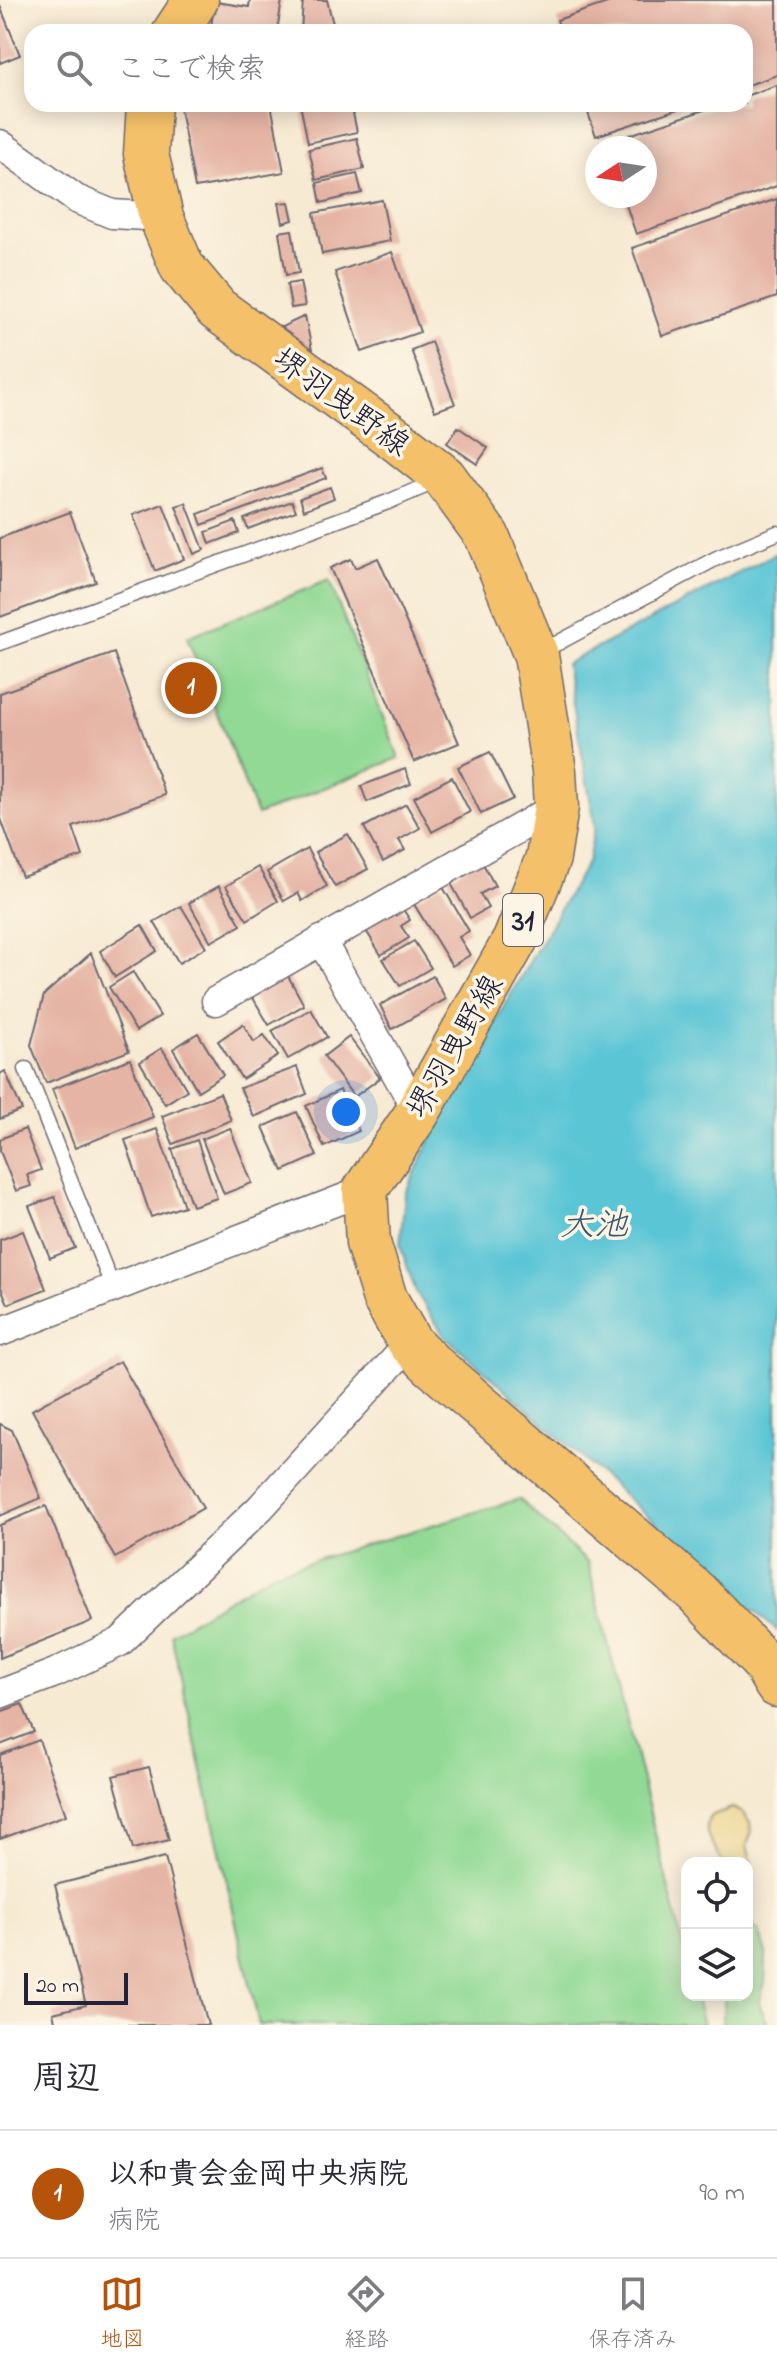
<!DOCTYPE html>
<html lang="ja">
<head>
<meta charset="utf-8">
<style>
  :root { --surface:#fff; --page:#f7f7f7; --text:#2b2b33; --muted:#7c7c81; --line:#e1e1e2; --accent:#b45309 }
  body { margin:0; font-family:"Indie Flower","Klee One",sans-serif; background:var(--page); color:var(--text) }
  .controls { position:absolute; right:24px; bottom:24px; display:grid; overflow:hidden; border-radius:16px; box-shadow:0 4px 20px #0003 }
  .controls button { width:72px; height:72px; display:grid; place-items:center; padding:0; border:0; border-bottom:2px solid var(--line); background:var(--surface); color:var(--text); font:40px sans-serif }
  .compass { position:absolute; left:585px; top:136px; width:72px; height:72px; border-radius:50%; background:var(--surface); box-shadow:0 4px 20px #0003; rotate:258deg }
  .scale { position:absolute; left:24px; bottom:20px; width:104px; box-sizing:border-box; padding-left:8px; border:4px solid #22223b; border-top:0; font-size:22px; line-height:28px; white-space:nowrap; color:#22223b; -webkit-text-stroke:6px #fcf5e5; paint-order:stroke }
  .you { position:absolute; left:346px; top:1112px; width:28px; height:28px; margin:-20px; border:6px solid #fff; border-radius:50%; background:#1a73e8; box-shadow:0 0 0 12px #1a73e833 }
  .badge { display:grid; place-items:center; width:52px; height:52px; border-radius:50%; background:var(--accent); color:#fff; font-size:26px; font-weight:700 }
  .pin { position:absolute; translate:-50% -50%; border:4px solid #fff; box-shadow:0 2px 8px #0006 }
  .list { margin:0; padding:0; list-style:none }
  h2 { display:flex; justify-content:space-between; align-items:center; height:104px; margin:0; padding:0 32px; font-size:34px }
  h2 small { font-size:26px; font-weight:400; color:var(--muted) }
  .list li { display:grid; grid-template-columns:52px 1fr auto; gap:24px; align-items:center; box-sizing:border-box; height:128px; padding:0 32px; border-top:2px solid var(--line) }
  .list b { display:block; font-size:30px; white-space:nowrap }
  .list p { margin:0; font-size:26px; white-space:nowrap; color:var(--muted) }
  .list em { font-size:26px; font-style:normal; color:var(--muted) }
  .icon { flex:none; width:44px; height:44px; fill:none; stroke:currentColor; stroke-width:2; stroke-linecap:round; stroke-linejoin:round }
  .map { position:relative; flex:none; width:777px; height:2025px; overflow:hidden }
  .search { position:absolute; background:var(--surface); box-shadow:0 4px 20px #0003; left:24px; right:24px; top:24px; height:88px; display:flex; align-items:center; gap:20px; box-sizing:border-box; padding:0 28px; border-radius:24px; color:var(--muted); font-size:30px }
  .sheet { height:232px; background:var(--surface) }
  nav { display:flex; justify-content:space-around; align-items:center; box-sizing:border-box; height:112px; border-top:2px solid var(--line); background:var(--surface); font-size:22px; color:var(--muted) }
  nav a { display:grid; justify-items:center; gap:4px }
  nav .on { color:var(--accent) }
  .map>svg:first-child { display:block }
</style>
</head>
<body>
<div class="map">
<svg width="777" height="2025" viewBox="0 0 777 2025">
  <rect width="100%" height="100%" fill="#fcf5e5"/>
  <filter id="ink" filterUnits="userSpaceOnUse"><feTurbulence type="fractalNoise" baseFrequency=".0125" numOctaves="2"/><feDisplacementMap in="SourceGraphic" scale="16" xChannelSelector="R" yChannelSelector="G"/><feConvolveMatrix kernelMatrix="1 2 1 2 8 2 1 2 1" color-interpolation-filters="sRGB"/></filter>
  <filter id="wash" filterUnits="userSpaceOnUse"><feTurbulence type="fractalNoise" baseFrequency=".006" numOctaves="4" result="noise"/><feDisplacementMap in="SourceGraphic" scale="32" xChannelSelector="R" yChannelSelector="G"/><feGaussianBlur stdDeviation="1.8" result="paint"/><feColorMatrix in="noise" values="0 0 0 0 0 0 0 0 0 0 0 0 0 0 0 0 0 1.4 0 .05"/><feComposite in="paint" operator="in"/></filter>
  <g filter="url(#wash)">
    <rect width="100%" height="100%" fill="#f7ead3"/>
    <g fill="#91d994" stroke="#5a7e68" stroke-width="2">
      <polygon points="329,580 399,758 257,815 187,637"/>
      <polygon points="519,1499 588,1563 687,1962 687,1995 695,1995 703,2025 259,2025 171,1634 272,1573"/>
      <polygon points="747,1922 759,1931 766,1953 765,1982 759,2003 768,2025 722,2025 725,1995 747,1995"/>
    </g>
    <path fill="#eeda9e" stroke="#887e6c" stroke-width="2" d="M 732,1808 L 743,1813 L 750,1823 L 751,1834 L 747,1846 L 752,1866 L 747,1876 L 747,1863 L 722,1863 C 716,1842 700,1840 710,1816 Z"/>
    <polygon fill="#5ac5d5" stroke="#3e7488" stroke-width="2" points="777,553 777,1631 444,1335 416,1292 400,1245 405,1194 446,1106 588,861 595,826 566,664"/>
    <g id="blocks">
      <g fill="#e5b4a4">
        <polygon points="250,0 282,0 277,32 210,32 215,2 249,7"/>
        <polygon points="303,0 327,0 335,32 301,32"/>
        <polygon points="616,0 777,0 777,75 745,86 745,32 561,32 557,20"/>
        <polygon points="0,6 20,55 0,63"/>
        <polygon points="777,85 777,186 636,234 623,196 645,196 645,148 607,148 605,143 722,104 745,104 745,96"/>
        <polygon points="179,104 271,104 284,172 195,188"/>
        <polygon points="300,104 351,104 357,132 308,143"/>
        <polygon points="585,104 690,104 690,105 596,136"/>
        <polygon points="357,138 364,169 316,180 309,149"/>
        <polygon points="357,174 362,193 321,203 317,183"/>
        <polygon points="777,199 777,297 662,336 632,248"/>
        <polygon points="382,200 390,241 322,254 314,213"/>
        <polygon points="289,202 293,220 283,223 279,203"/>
        <polygon points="292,230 299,273 286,275 279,232"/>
        <polygon points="392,252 420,332 362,352 335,272"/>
        <polygon points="300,282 305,306 291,308 287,284"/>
        <polygon points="305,316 313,355 273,331"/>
        <polygon points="431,342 455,404 435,411 411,350"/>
        <polygon points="458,427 488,448 477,464 447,443"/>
        <polygon points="322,468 326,478 202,525 198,514"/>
        <polygon points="330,487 334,498 304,510 300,498"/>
        <polygon points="292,501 296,511 248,529 244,519"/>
        <polygon points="186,503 204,550 194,554 176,506"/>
        <polygon points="163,504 184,559 155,571 133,515"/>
        <polygon points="70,512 96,582 0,617 0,538"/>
        <polygon points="235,521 239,533 210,544 206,532"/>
        <polygon points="378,558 459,743 414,762 330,568 351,559 355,568"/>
        <polygon points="114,653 165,795 73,827 83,856 22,877 0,816 0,693"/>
        <polygon points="490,752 513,799 481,814 458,767"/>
        <polygon points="405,769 411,784 367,802 361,786"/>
        <polygon points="452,777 470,812 432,832 414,797"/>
        <polygon points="406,804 420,828 399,840 405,850 383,862 364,827"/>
        <polygon points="348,834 368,869 335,887 315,852"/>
        <polygon points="307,849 327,886 302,901 298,893 284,901 267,872"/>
        <polygon points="481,860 495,886 480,894 488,908 470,918 448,878"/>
        <polygon points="258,867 278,901 247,920 226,886"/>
        <polygon points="441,884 469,931 459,937 470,955 452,966 412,901"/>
        <polygon points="219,886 241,925 211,942 189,903"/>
        <polygon points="398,902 410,920 401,926 409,938 381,955 362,924"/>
        <polygon points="181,906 206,947 179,963 154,922"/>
        <polygon points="142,925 157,951 115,977 100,951"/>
        <polygon points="414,941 431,968 400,986 383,959"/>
        <polygon points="91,953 129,1051 46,1083 31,1045 44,995"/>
        <polygon points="133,972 160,1016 136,1031 109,987"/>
        <polygon points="287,974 304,1005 269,1025 250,993"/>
        <polygon points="433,976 446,999 392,1029 380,1005"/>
        <polygon points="311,1009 327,1037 288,1059 272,1031"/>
        <polygon points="243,1024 254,1042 264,1035 278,1056 242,1079 218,1041"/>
        <polygon points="198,1033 223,1075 198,1091 173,1049"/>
        <polygon points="349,1037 380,1078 354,1097 324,1056"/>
        <polygon points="162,1048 187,1090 165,1104 140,1062"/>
        <polygon points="130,1059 153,1117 75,1148 52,1089"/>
        <polygon points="297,1067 307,1094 254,1117 240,1088"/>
        <polygon points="5,1071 22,1110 0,1119 0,1074"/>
        <polygon points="340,1090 359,1131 324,1147 306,1106"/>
        <polygon points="220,1093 231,1120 173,1144 162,1116"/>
        <polygon points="297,1112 317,1156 283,1171 263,1127"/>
        <polygon points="230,1128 252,1183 224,1194 202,1139"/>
        <polygon points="25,1129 41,1170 27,1175 31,1186 16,1191 0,1151 0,1139"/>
        <polygon points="157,1129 184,1206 151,1217 125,1140"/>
        <polygon points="197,1140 217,1198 192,1206 172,1149"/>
        <polygon points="55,1197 75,1248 50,1258 29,1206"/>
        <polygon points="23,1231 46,1289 8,1304 0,1285 0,1240"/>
        <polygon points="120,1361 203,1508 115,1558 32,1410"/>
        <polygon points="0,1424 12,1430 41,1498 0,1516"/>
        <polygon points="46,1506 92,1621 0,1658 0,1525"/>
        <polygon points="22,1704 34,1732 0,1745 0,1712"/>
        <polygon points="39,1740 66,1815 0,1839 0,1755"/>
        <polygon points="149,1767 169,1840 133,1849 113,1776"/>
        <polygon points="165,1857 208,2025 56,2025 53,2013 86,2005 55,1885"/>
      </g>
    </g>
  </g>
  <g filter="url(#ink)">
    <use href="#blocks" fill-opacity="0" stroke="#6d6870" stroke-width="2"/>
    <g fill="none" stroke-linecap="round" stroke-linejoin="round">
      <defs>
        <g id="service">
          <polyline points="0,643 388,502 437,481"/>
          <polyline points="539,653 717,558 777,533"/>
          <polyline points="26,1069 113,1288"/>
        </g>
        <g id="minor">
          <polyline points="0,144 76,199 112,214 161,217"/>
          <polyline points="321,940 418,1112"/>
          <polyline points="216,1001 556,807"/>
          <polyline points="0,1332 365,1190"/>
          <polyline points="0,1694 55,1673 120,1642 260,1508 410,1343"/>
        </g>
        <g id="primary">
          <polyline points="175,32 196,0"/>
          <polyline points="149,104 146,154 161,217 182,267 217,309 397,440 444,477 487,536 536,655 554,771 556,807 548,858 515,940 418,1112 365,1190 368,1243 385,1299 410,1343 431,1364 697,1593 764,1663 777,1685"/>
        </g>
      </defs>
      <use href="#service" stroke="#6d6870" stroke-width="17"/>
      <use href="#minor" stroke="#6d6870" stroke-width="31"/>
      <use href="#primary" stroke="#6d6870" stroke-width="47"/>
      <use href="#service" stroke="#fff" stroke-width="14"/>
      <use href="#minor" stroke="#fff" stroke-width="28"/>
      <use href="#primary" stroke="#f4c16a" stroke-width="44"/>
    </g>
  </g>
  <g text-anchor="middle" stroke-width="7" stroke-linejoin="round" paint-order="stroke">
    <rect fill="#fcf5e5" stroke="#63616e" stroke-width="2" x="503" y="894" width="40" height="52" rx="6"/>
    <g font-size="30" font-weight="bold" fill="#22223b">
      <text x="523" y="930">31</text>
    </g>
    <g font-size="32" fill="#22223b" stroke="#fcf5e5">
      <text transform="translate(342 401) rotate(36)" y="11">堺羽曳野線</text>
      <text transform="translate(454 1046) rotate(-60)" y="11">堺羽曳野線</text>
    </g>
    <g font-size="34" font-style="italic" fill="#365b71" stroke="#fcf5e5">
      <text x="594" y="1235">大池</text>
    </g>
  </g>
</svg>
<div class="controls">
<button><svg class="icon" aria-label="locate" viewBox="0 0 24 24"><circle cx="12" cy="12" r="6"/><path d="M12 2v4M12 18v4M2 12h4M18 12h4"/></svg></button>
<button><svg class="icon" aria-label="layers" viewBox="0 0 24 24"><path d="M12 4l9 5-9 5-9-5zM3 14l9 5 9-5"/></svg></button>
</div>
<svg class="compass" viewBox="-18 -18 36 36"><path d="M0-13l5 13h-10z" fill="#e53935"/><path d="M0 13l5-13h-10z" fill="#7c7c81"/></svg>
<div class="scale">20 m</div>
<div class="you"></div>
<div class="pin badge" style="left:191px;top:688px">1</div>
<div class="search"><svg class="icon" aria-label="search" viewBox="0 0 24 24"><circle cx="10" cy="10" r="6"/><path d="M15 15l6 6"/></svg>ここで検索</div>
</div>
<section class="sheet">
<h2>周辺<small></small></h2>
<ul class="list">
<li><span class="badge">1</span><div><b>以和貴会金岡中央病院</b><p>病院</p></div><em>90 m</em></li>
</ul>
</section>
<nav>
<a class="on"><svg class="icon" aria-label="map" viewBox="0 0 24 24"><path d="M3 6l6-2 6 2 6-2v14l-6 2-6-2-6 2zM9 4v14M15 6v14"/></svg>地図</a>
<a><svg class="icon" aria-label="directions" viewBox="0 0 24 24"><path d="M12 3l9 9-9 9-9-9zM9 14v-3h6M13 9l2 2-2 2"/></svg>経路</a>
<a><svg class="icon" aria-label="saved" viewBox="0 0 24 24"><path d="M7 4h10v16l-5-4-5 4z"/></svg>保存済み</a>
</nav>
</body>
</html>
